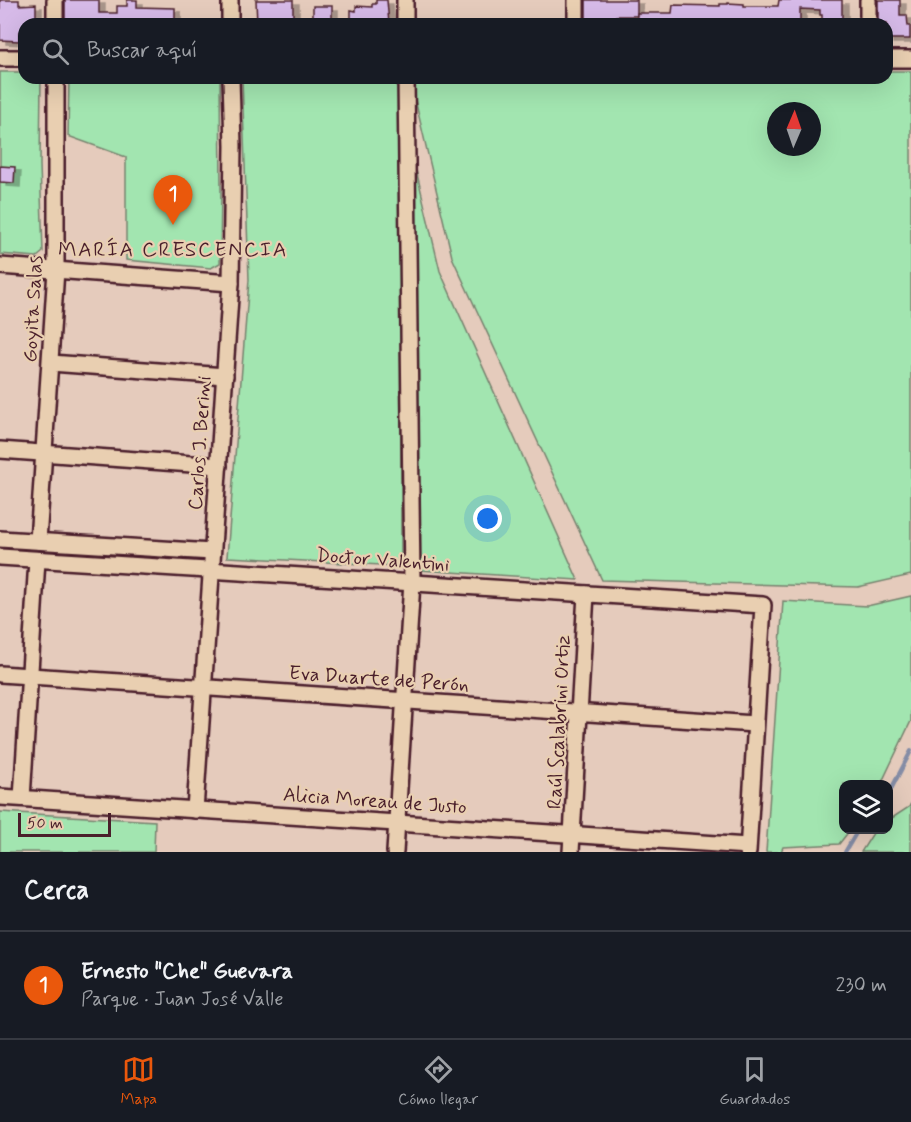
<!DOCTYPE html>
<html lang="es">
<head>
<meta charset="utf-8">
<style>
  :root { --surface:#171b24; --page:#242831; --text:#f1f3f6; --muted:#9ea1a6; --line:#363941; --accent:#ea580c }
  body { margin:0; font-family:Mynerve,sans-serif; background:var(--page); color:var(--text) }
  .controls { position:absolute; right:18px; bottom:18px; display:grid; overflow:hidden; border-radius:12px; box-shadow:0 6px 24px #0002 }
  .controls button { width:54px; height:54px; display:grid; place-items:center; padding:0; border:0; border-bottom:2px solid var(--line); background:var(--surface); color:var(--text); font:30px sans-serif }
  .compass { position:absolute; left:767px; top:102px; width:54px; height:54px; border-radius:50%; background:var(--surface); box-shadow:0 6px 24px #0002; rotate:2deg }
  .scale { position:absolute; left:18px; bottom:15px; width:93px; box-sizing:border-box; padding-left:6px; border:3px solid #4a1f2b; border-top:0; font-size:16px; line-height:21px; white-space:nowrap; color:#4a1f2b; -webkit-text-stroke:4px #e9cfb1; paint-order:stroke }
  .you { position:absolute; left:488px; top:519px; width:21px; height:21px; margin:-15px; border:4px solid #fff; border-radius:50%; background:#1a73e8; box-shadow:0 0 0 9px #1a73e833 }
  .badge { display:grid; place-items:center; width:39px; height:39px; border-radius:50%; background:var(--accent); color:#fff; font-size:20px; font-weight:700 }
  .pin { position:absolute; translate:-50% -50px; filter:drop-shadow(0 2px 3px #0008) }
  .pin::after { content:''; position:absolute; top:32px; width:21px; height:18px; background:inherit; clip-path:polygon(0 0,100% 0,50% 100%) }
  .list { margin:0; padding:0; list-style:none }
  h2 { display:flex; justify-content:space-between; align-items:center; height:78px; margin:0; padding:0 24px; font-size:26px }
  h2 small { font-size:20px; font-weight:400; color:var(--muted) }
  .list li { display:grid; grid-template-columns:39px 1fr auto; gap:18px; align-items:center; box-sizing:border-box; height:108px; padding:0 24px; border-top:2px solid var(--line) }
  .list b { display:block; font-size:22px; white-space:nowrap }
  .list p { margin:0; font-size:20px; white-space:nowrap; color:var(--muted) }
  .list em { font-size:20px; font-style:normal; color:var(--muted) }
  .icon { flex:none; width:33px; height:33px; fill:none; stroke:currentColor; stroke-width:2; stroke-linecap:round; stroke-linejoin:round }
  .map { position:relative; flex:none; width:911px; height:852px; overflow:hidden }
  .search { position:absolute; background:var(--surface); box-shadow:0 6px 24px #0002; left:18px; right:18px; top:18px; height:66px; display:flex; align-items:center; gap:15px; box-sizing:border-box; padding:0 21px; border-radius:18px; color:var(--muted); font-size:22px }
  .sheet { height:186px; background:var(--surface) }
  nav { display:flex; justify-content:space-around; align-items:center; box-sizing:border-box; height:84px; border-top:2px solid var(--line); background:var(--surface); font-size:16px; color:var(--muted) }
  nav a { display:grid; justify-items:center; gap:3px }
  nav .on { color:var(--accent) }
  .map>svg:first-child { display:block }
</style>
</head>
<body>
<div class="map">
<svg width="911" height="852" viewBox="0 0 911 852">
  <defs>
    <filter id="shadow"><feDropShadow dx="6" dy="4" stdDeviation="0" flood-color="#0004"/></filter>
  </defs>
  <rect width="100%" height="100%" fill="#e5cbbc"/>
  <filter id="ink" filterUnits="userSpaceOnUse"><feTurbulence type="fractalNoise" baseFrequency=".0167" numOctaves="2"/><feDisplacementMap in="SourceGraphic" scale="12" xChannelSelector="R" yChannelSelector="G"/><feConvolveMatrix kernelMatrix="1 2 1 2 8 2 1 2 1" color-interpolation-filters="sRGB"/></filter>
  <g filter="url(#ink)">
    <g fill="#a2e5b0" stroke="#76826e" stroke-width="1.5" fill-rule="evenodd">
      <path d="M 887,71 L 911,71 L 911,575 L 858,587 L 602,580 L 452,257 L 413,91 L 412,78 L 887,78 ZM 776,111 L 812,111 L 812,147 L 776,147 Z"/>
      <polygon points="0,72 24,72 24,78 41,78 40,165 43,252 37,257 0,254"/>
      <polygon points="69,78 220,78 221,191 220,263 211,268 126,260 126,157 68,136"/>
      <polygon points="242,78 400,78 401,566 227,557 249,280"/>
      <polygon points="413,157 440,271 578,580 419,570"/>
      <polygon points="46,548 196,558 200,560 199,562 46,553"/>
      <polygon points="911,596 911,721 881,784 844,784 844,830 850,830 839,844 783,847 781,852 766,852 783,601 867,606"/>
      <polygon points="911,803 911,852 861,852 875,830 888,830 889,820 909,807"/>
      <polygon points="0,812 155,821 154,852 0,852"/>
    </g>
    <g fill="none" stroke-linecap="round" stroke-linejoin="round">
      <g stroke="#848ca5" stroke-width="4">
        <polyline points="888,795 911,751"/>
        <polyline points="845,852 858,830"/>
      </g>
    </g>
    <g fill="#d6bae8" stroke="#4a1f2b" stroke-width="1.5" filter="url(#shadow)">
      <polygon points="0,0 19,0 19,5 36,4 36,24 24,24 24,32 19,32 19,41 0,40"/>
      <polygon points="65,0 99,0 99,13 117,13 117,6 127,6 127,0 137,0 137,7 175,8 175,24 67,24 67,20 65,19"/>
      <polygon points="256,0 293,0 293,24 257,24"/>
      <polygon points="376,0 387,0 389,24 351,24 351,10 356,11 356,6 372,7 372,4 376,4"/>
      <polygon points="586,0 637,0 637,16 616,16 616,24 586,23"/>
      <polygon points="779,0 842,0 842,24 822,24 822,15 820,15 820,10 800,9 800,24 637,24 637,13 672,13 673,5 720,6 720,4 728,4 728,3 744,4 744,6 778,6"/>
      <polygon points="878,0 900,0 900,15 907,15 908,26 910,26 910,39 887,39 887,24 878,23"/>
      <rect x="313" y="6" width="19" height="18"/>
      <polygon points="0,166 15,167 14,183 0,182"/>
    </g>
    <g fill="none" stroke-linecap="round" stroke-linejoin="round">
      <defs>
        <g id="minor">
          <polyline points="55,0 55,24"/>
          <polyline points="230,0 230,24"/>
          <polyline points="405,0 405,24"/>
          <polyline points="868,0 868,24"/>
          <polyline points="576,24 576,0"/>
          <polyline points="0,58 24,58"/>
          <polyline points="887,59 911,59"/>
          <polyline points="0,266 231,283"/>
          <polyline points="51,363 225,376"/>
          <polyline points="0,450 219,466"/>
          <polyline points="0,539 212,552"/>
          <polyline points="38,541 56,270 56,78"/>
          <polyline points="0,557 763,605 748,852"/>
          <polyline points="0,674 755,724"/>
          <polyline points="0,797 748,846"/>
          <polyline points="22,798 37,560"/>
          <polyline points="195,810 231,283 233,146 231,78"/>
          <polyline points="395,852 412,582 406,78"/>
          <polyline points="571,852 586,594"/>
        </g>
      </defs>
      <use href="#minor" stroke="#4a1f2b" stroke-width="20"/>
      <use href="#minor" stroke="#e9cfb1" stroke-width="15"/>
    </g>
  </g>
  <g text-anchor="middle" stroke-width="4.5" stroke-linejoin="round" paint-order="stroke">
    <g font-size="20" fill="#4a1f2b" stroke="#e9cfb1">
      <text transform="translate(32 309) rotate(-87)" y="7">Goyita Salas</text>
      <text transform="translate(199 443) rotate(-86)" y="7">Carlos J. Berini</text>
      <text transform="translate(383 559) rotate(4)" y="7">Doctor Valentini</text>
      <text transform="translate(379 678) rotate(4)" y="7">Eva Duarte de Perón</text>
      <text transform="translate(558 722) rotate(-87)" y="7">Raúl Scalabrini Ortiz</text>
      <text transform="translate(375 800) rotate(4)" y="7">Alicia Moreau de Justo</text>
    </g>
    <g font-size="21" letter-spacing="1.5" fill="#4a1f2b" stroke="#e9cfb1">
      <text x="173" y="256">MARÍA CRESCENCIA</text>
    </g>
  </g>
</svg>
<div class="controls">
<button><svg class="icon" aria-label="layers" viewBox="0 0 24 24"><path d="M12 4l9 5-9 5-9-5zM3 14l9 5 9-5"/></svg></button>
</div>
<svg class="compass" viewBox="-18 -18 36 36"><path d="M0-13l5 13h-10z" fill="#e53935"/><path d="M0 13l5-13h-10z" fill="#9ea1a6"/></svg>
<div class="scale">50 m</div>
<div class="you"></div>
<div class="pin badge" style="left:173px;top:225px">1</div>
<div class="search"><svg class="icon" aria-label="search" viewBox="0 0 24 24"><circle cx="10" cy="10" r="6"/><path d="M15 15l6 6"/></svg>Buscar aquí</div>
</div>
<section class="sheet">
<h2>Cerca<small></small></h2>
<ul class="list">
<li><span class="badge">1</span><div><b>Ernesto &quot;Che&quot; Guevara</b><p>Parque · Juan José Valle</p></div><em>230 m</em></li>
</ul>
</section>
<nav>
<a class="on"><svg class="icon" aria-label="map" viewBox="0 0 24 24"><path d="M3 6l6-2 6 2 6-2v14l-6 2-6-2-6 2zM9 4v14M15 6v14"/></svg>Mapa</a>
<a><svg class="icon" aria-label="directions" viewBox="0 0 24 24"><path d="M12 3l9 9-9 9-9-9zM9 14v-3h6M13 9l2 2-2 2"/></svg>Cómo llegar</a>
<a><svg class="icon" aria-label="saved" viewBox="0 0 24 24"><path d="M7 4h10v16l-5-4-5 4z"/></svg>Guardados</a>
</nav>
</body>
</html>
